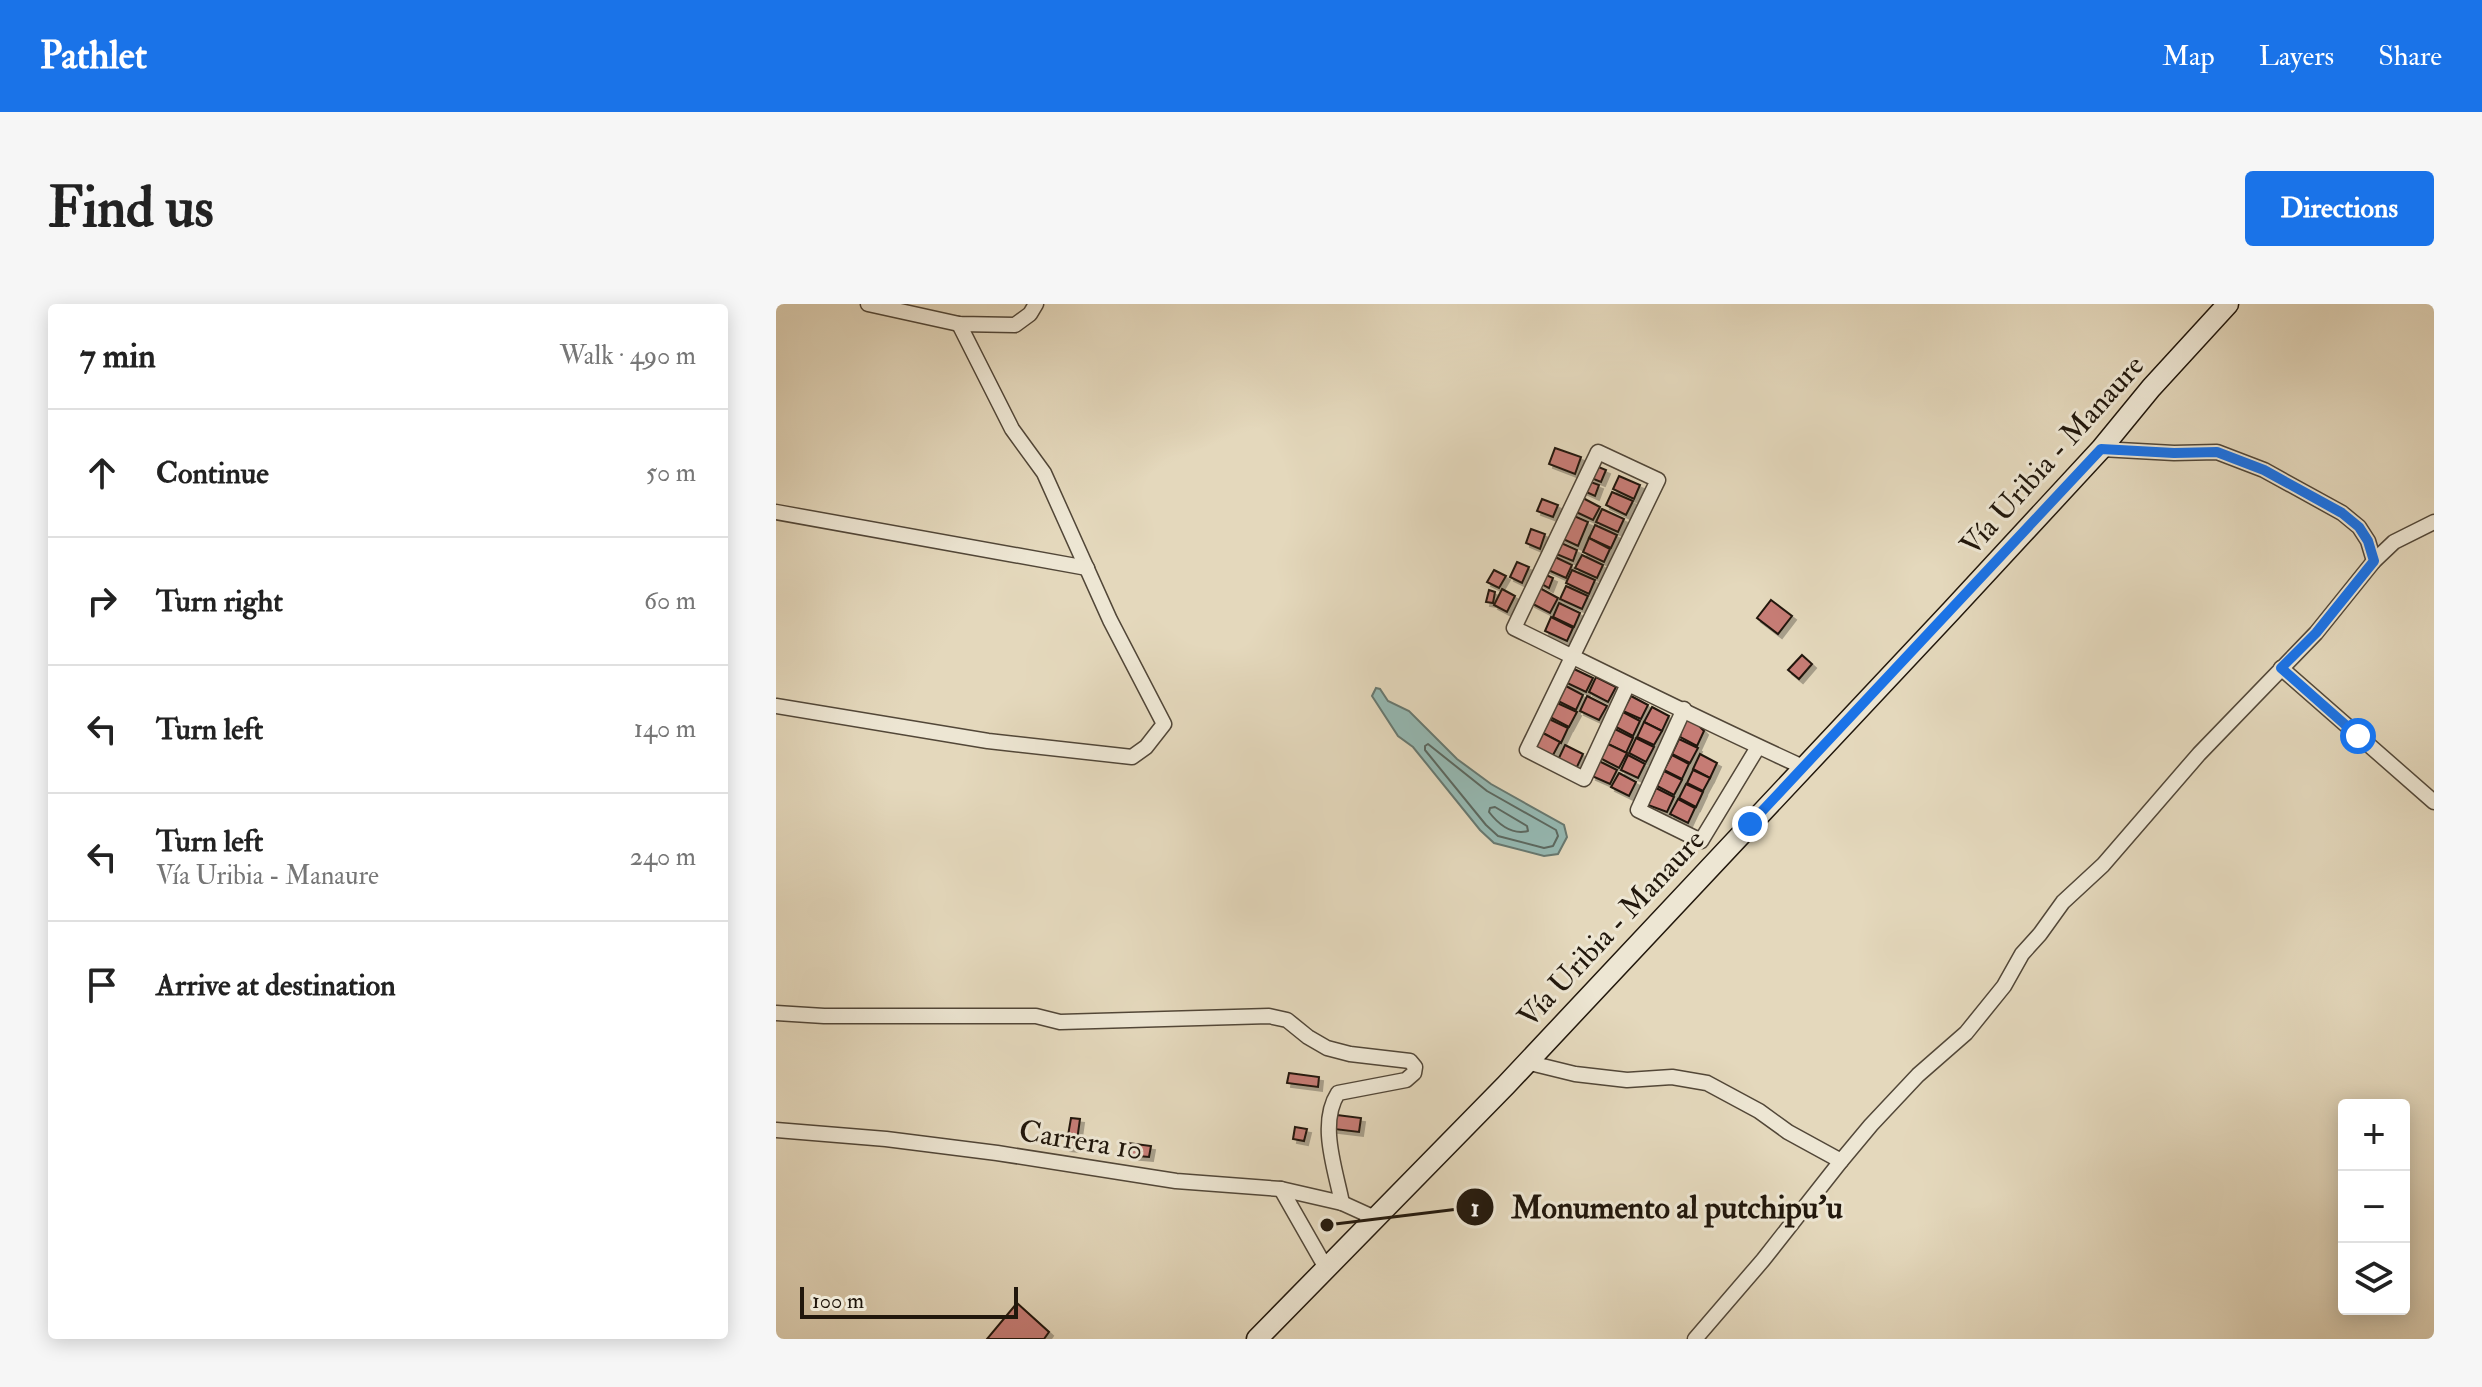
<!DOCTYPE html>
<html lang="en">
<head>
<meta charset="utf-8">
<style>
  :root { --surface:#fff; --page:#f6f6f6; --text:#222; --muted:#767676; --line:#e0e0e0; --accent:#1a73e8 }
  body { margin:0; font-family:"IM FELL Double Pica",serif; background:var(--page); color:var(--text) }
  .controls { position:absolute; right:24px; bottom:24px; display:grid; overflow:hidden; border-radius:8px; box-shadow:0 4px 20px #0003 }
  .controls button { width:72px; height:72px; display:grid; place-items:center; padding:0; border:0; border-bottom:2px solid var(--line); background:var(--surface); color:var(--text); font:40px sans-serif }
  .scale { position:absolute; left:24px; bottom:20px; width:218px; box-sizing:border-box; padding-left:8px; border:4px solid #21170c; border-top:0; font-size:22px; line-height:28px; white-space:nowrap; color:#21170c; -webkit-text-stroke:6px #ede6d3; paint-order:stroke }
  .stop { position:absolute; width:24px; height:24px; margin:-18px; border:6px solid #1a73e8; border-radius:50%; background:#fff }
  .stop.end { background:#1a73e8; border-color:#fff; box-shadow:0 2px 8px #0008 }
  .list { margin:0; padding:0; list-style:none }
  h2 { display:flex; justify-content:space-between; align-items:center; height:104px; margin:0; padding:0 32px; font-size:34px }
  h2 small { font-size:26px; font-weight:400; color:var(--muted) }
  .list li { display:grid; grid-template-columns:52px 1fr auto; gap:24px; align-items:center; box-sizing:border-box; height:128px; padding:0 32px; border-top:2px solid var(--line) }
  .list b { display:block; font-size:30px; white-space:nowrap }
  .list p { margin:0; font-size:26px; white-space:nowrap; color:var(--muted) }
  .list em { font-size:26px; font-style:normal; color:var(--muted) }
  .icon { flex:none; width:44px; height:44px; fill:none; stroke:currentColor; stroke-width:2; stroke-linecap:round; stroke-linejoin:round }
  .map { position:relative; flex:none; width:1658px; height:1035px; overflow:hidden; border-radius:8px }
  header { display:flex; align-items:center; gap:48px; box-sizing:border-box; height:112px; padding:0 40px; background:var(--accent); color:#fff }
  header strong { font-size:38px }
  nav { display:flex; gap:44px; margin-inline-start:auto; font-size:28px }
  .intro { display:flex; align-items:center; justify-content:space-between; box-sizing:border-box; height:192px; padding:0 48px }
  h1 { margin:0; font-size:56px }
  .button { padding:20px 36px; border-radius:8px; background:var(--accent); color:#fff; font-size:28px; font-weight:700 }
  main { display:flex; gap:48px; padding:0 48px }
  aside { flex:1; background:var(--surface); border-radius:8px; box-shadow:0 4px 20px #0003 }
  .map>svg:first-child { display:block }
</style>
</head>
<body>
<header>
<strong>Pathlet</strong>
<nav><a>Map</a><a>Layers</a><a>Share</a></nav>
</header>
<div class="intro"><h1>Find us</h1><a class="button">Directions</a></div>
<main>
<aside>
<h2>7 min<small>Walk · 490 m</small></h2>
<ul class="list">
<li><svg class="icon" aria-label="ahead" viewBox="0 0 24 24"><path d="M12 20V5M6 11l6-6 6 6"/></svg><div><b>Continue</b></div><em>50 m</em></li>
<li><svg class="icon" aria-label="right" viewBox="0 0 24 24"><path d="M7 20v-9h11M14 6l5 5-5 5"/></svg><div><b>Turn right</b></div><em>60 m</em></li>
<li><svg class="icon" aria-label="left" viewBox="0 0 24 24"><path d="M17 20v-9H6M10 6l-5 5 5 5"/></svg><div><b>Turn left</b></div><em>140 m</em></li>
<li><svg class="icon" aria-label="left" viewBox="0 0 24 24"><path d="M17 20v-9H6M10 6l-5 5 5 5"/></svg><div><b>Turn left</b><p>Vía Uribia - Manaure</p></div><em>240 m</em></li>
<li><svg class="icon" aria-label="arrive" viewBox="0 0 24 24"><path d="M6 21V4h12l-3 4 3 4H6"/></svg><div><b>Arrive at destination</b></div></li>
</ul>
</aside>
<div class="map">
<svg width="1658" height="1035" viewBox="0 0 1658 1035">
  <defs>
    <filter id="shadow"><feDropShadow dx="4" dy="4" stdDeviation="0" flood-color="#0004"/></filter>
  </defs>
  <rect width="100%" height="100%" fill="#e4d8bc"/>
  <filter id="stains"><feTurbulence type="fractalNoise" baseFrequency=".0025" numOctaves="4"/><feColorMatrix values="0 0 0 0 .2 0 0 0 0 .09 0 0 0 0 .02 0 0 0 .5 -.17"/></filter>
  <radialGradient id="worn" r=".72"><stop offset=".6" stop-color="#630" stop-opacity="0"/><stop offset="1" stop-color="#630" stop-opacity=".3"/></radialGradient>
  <polygon fill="#95b9b3" stroke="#677870" stroke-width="2" points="600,384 604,385 612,397 633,407 681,455 715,480 788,521 791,533 782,550 768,552 718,539 704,526 637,443 622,432 596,392"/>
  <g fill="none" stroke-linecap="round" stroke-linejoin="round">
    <g stroke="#5b6860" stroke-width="2">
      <polygon points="652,440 711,487 780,526 782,532 777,542 768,544 722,532 710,521 649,446 649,442"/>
      <path d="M 719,503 L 751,522 L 752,527 C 736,531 723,521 713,508 L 714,504 Z"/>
    </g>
  </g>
  <g fill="#c67b74" stroke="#21170c" stroke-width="2" filter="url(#shadow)">
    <polygon points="779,144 805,153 799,170 773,160"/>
    <polygon points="820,162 830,166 825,178 815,174"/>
    <polygon points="843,172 864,181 858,195 837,185"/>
    <polygon points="812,177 823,181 819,192 808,187"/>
    <polygon points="836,188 857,197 850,211 830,201"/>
    <polygon points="805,193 824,203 817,216 798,207"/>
    <polygon points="766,195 782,201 777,213 761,207"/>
    <polygon points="826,205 848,215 842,228 820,218"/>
    <polygon points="796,211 812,218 802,242 785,234"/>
    <polygon points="819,221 841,231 835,244 813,234"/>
    <polygon points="755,225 769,230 764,245 750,239"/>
    <polygon points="813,234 834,245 828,258 807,248"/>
    <polygon points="783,238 801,246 797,257 778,249"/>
    <polygon points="806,251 827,261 821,274 799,264"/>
    <polygon points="777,252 796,261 790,274 770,265"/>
    <polygon points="741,258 753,263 746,279 734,273"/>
    <polygon points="718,266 730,272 723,284 711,278"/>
    <polygon points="796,266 819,276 813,290 790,279"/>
    <polygon points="768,270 777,274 773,284 764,279"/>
    <polygon points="790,282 812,292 806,305 784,295"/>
    <polygon points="762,283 782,294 774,309 755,299"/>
    <polygon points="726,285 739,292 731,308 718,301"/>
    <polygon points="713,286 719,288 717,299 710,298"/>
    <polygon points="995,296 1016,312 1002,330 981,314"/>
    <polygon points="783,299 804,309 798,323 777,313"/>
    <polygon points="775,313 797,324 791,337 769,327"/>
    <polygon points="1026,351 1036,360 1023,375 1012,366"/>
    <polygon points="796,364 817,374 810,388 789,378"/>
    <polygon points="820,373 840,383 832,398 813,388"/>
    <polygon points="788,381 807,391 800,406 780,396"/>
    <polygon points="811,392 831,402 823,416 804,407"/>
    <polygon points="855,392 872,401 865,415 847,407"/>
    <polygon points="779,398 801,408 793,423 772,412"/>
    <polygon points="876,403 893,412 886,427 868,418"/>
    <polygon points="847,408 864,417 857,432 840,423"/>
    <polygon points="910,408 928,427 921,442 904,433"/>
    <polygon points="771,414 792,424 785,439 765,428"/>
    <polygon points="868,418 886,427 878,441 861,433"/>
    <polygon points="839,425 857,434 850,449 832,440"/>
    <polygon points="765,428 784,438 776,453 757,443"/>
    <polygon points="860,434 878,443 870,458 853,449"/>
    <polygon points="903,435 922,444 914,459 896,450"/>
    <polygon points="832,440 851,449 843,464 824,454"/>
    <polygon points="789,441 807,450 800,465 782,456"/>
    <polygon points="924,450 941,459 934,474 917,465"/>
    <polygon points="852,451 869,460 862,474 845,466"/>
    <polygon points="896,451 913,460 906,475 888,466"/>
    <polygon points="823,457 841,466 834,480 816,472"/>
    <polygon points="917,466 934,474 927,487 911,479"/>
    <polygon points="888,467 906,476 898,491 881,482"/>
    <polygon points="843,469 860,478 853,492 835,483"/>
    <polygon points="910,480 927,488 920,503 903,494"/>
    <polygon points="880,484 898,493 891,508 872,501"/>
    <polygon points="902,495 919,504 912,519 894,510"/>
    <polygon points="513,769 543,773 542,783 511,779"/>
    <polygon points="561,811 585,814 583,828 558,825"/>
    <polygon points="295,814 304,815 300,844 290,843"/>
    <polygon points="519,823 531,825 528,837 517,835"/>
    <polygon points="352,839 375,842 373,853 351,851"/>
    <polygon points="241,999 273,1028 268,1035 211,1035"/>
  </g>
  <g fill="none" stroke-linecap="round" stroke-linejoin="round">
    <defs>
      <g id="minor">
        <polyline points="92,0 183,20 239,21 254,10 260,0"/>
        <polyline points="1325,145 1398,149 1441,148 1488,166 1566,209 1583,223 1592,237 1598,257"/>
        <polyline points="0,208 311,264"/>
        <polyline points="1505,364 1658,498"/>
        <path d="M 852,380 L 808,475 L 751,446 L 882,176 L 822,148 L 738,324 C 834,371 930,419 1027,463"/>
        <polyline points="0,402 212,437 356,453 370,443 388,420 334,316 268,169 236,125 183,20"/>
        <polyline points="908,405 862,506 925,537 982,443"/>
        <path d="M 0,709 L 48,712 L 260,712 L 284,718 L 493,712 L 511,716 L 532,733 L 551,744 L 574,750 L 634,757 L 639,763 L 638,769 L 630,776 L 562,789 C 542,820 560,867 566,899"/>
        <polyline points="750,758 799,770 851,776 896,773 931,779 983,807 1012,828 1065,857 1095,821 1142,771 1190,729 1228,682 1246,650 1264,630 1287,598 1327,561 1423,450 1540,329 1598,257 1618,238 1658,218"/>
        <polyline points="0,826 110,835 221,849 400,877 505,885 566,899 599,914"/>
        <polyline points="505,885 550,964"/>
        <polyline points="919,1035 987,956 1065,857"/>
      </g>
      <polyline id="secondary" points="481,1035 730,781 1176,306 1325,145 1375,84 1452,0"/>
    </defs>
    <use href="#minor" stroke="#524738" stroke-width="17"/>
    <use href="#secondary" stroke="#21170c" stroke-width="23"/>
    <use href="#minor" stroke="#ede6d3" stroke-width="14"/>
    <use href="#secondary" stroke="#ede6d3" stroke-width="20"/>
  </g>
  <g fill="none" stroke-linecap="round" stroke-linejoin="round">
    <polyline stroke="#1a73e8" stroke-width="10" points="974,520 1325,145 1398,149 1441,148 1488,166 1566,209 1583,223 1592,237 1598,257 1540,329 1505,364 1582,432"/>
  </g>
  <g text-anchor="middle" stroke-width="6" stroke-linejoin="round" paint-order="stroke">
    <g font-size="30" fill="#21170c" stroke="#ede6d3">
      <text transform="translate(1276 151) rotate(-48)" y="10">Vía Uribia - Manaure</text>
      <text transform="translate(835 624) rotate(-47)" y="10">Vía Uribia - Manaure</text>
      <text transform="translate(305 836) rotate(9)" y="10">Carrera 10</text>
    </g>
  </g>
  <path fill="none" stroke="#21170c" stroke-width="3" d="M551 921L699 903"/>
  <g fill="#21170c" stroke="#ede6d3" stroke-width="3">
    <circle cx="551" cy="921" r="8"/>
    <circle cx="699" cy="903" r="20"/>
  </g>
  <g font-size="24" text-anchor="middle" font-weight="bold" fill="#fff">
    <text x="699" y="912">1</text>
  </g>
  <g font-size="32" text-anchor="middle" font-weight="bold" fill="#21170c" stroke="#ede6d3" stroke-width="6" stroke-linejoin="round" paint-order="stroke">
    <text x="901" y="914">Monumento al putchipu'u</text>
  </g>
  <rect width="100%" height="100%" filter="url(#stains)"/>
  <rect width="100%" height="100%" fill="url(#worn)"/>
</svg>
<div class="controls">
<button>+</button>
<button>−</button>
<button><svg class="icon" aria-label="layers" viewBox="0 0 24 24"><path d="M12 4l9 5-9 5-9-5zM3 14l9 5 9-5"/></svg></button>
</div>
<div class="scale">100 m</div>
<div class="stop" style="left:1582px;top:432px"></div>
<div class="stop end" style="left:974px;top:520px"></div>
</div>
</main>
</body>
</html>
